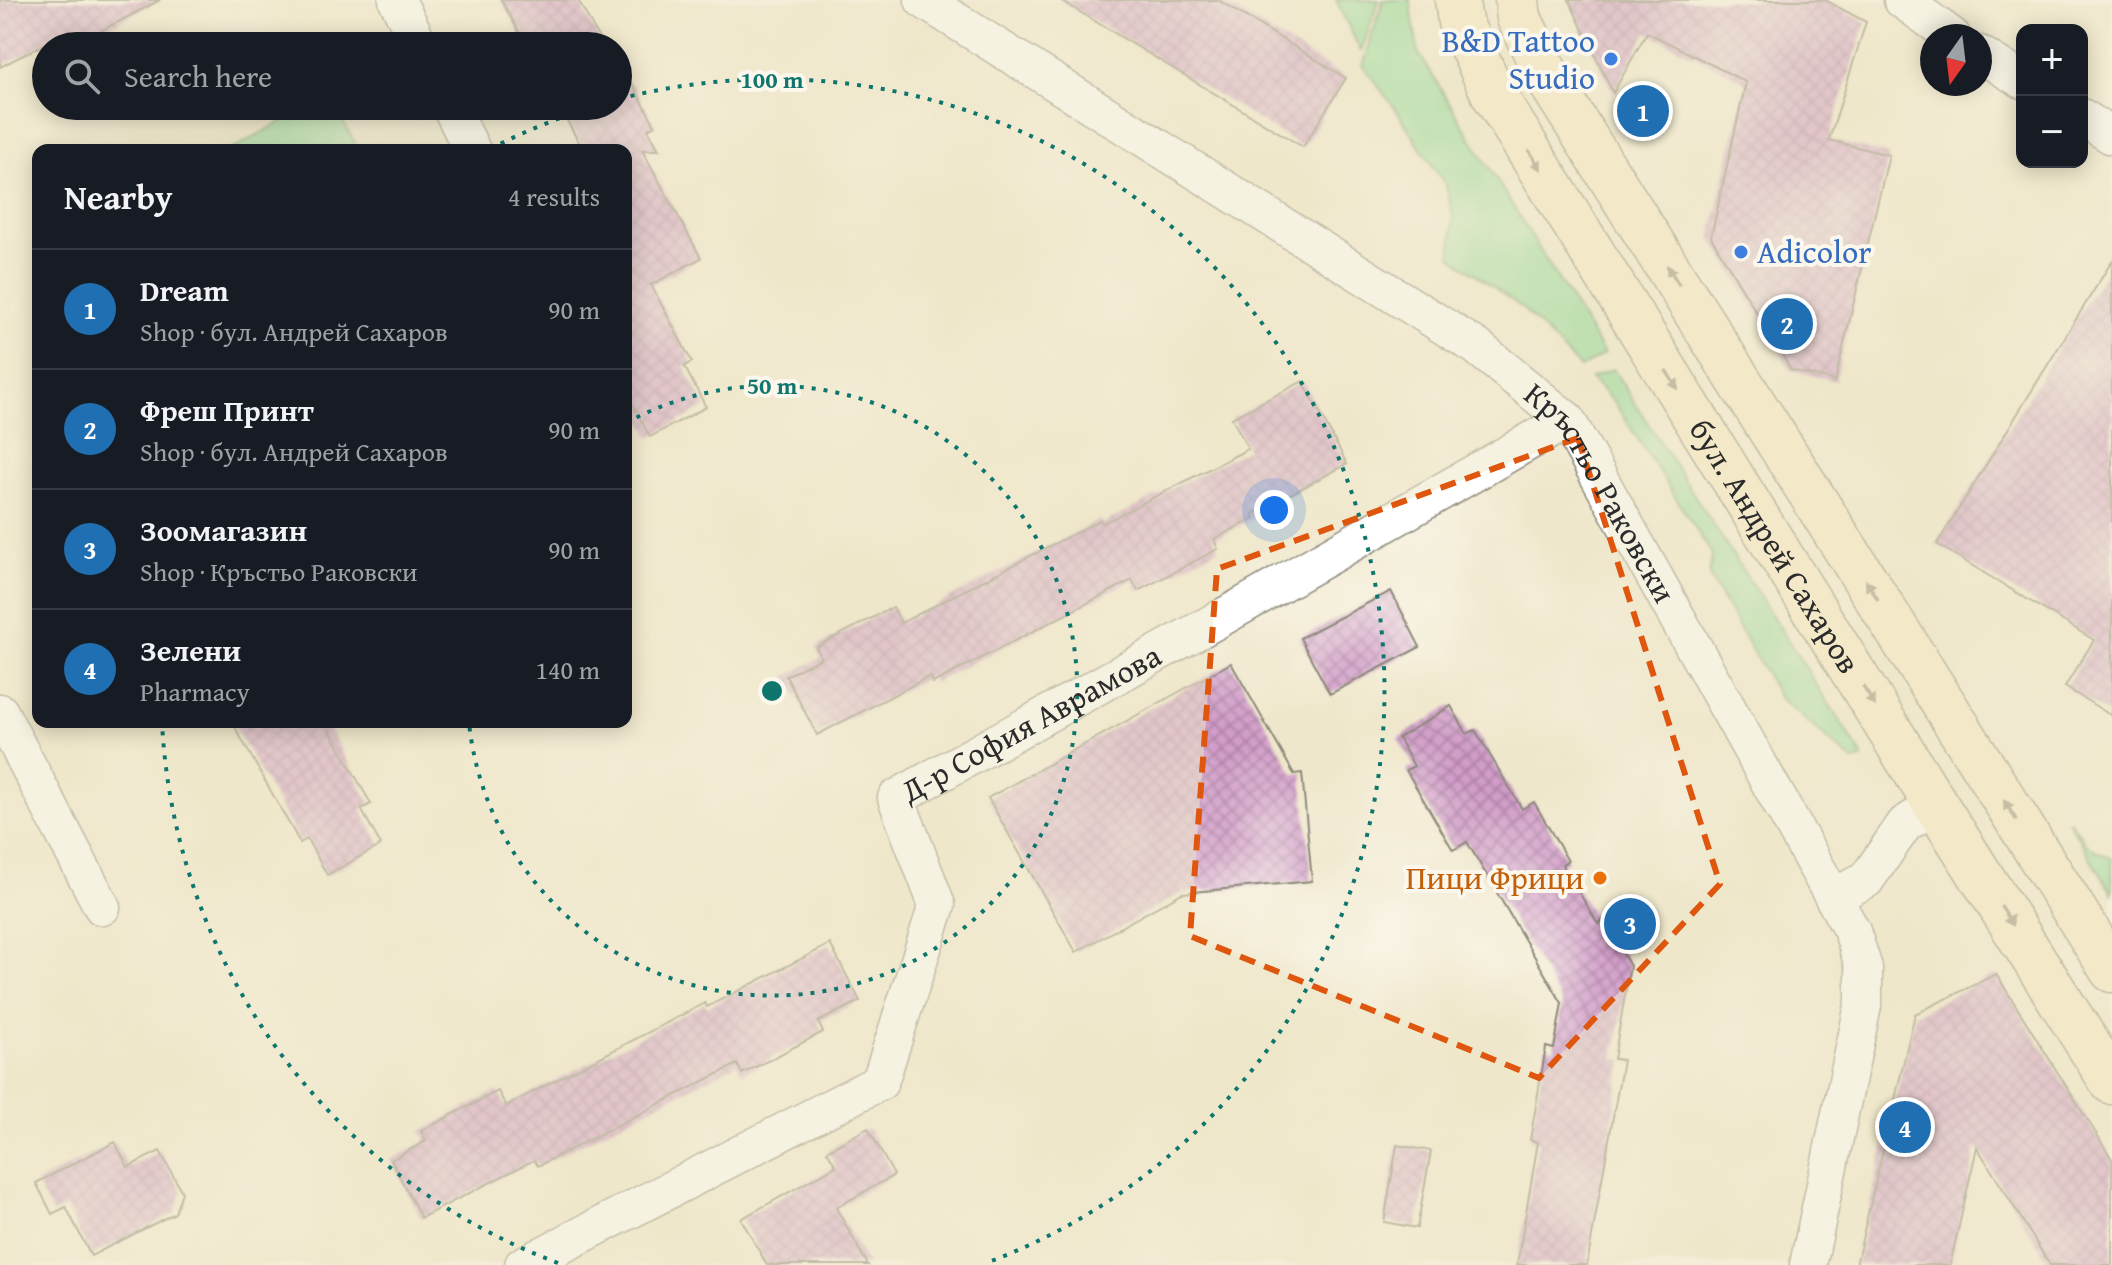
<!DOCTYPE html>
<html lang="en">
<head>
<meta charset="utf-8">
<style>
  :root { --surface:#171b24; --page:#242831; --text:#f1f3f6; --muted:#9ea1a6; --line:#363941; --accent:#1f6fb2 }
  body { margin:0; font-family:"Gentium Book Plus",serif; background:var(--page); color:var(--text) }
  .controls { position:absolute; right:24px; top:24px; display:grid; overflow:hidden; border-radius:16px; box-shadow:0 4px 20px #0003 }
  .controls button { width:72px; height:72px; display:grid; place-items:center; padding:0; border:0; border-bottom:2px solid var(--line); background:var(--surface); color:var(--text); font:40px sans-serif }
  .compass { position:absolute; left:1920px; top:24px; width:72px; height:72px; border-radius:50%; background:var(--surface); box-shadow:0 4px 20px #0003; rotate:194deg }
  .you { position:absolute; left:1274px; top:510px; width:28px; height:28px; margin:-20px; border:6px solid #fff; border-radius:50%; background:#1a73e8; box-shadow:0 0 0 12px #1a73e833 }
  .badge { display:grid; place-items:center; width:52px; height:52px; border-radius:50%; background:var(--accent); color:#fff; font-size:26px; font-weight:700 }
  .pin { position:absolute; translate:-50% -50%; border:4px solid #fff; box-shadow:0 2px 8px #0006 }
  .list { margin:0; padding:0; list-style:none }
  h2 { display:flex; justify-content:space-between; align-items:center; height:104px; margin:0; padding:0 32px; font-size:34px }
  h2 small { font-size:26px; font-weight:400; color:var(--muted) }
  .list li { display:grid; grid-template-columns:52px 1fr auto; gap:24px; align-items:center; box-sizing:border-box; height:120px; padding:0 32px; border-top:2px solid var(--line) }
  .list b { display:block; font-size:30px; white-space:nowrap }
  .list p { margin:0; font-size:26px; white-space:nowrap; color:var(--muted) }
  .list em { font-size:26px; font-style:normal; color:var(--muted) }
  .icon { flex:none; width:44px; height:44px; fill:none; stroke:currentColor; stroke-width:2; stroke-linecap:round; stroke-linejoin:round }
  .map { position:relative; flex:none; width:2112px; height:1265px; overflow:hidden }
  .search { position:absolute; background:var(--surface); box-shadow:0 4px 20px #0003; left:32px; top:32px; width:600px; height:88px; display:flex; align-items:center; gap:20px; box-sizing:border-box; padding:0 28px; border-radius:44px; color:var(--muted); font-size:30px }
  .panel { position:absolute; background:var(--surface); box-shadow:0 4px 20px #0003; left:32px; top:144px; width:600px; height:584px; border-radius:16px }
  .map>svg:first-child { display:block }
</style>
</head>
<body>
<div class="map">
<svg width="2112" height="1265" viewBox="0 0 2112 1265">
  <defs>
    <pattern id="building-cross-hatch" width="8" height="8" patternUnits="userSpaceOnUse" patternTransform="scale(2)"><rect width="8" height="8" fill="#d29dca"/><path d="M0 0l8 8M0 8l8-8" fill="none" stroke="#ab80a4"/></pattern>
  </defs>
  <rect width="100%" height="100%" fill="#fbf7ec"/>
  <filter id="ink" filterUnits="userSpaceOnUse"><feTurbulence type="fractalNoise" baseFrequency=".0125" numOctaves="2"/><feDisplacementMap in="SourceGraphic" scale="16" xChannelSelector="R" yChannelSelector="G"/><feConvolveMatrix kernelMatrix="1 2 1 2 8 2 1 2 1" color-interpolation-filters="sRGB"/></filter>
  <filter id="wash" filterUnits="userSpaceOnUse"><feTurbulence type="fractalNoise" baseFrequency=".006" numOctaves="4" result="noise"/><feDisplacementMap in="SourceGraphic" scale="32" xChannelSelector="R" yChannelSelector="G"/><feGaussianBlur stdDeviation="1.8" result="paint"/><feColorMatrix in="noise" values="0 0 0 0 0 0 0 0 0 0 0 0 0 0 0 0 0 1.4 0 .05"/><feComposite in="paint" operator="in"/></filter>
  <g filter="url(#wash)">
    <rect width="100%" height="100%" fill="#efe7cb"/>
    <g fill="#8bd896" stroke="#5b8260" stroke-width="2">
      <polygon points="1336,0 1379,0 1361,52"/>
      <polygon points="1383,0 1410,0 1418,52 1604,354 1580,368 1522,308 1451,256 1453,216 1446,186 1397,111 1363,66"/>
      <polygon points="309,106 334,106 359,150 231,150"/>
      <polygon points="1613,369 1863,757 1854,762 1779,697 1709,576 1712,554 1614,402 1591,378"/>
      <polygon points="2068,821 2070,821 2087,845 2112,859 2112,893"/>
    </g>
    <g id="blocks">
      <g fill="url(#building-cross-hatch)">
        <polygon points="0,0 160,0 76,44 69,31 0,67"/>
        <polygon points="501,0 578,0 603,46 527,46"/>
        <polygon points="1060,0 1218,0 1346,78 1303,147"/>
        <polygon points="1569,0 1825,0 1866,22 1829,140 1889,155 1835,381 1791,370 1711,237 1746,82 1647,32 1613,93"/>
        <polygon points="618,74 625,87 632,83 655,125 648,129 659,150 642,150 701,258 651,285 692,362 684,366 706,407 650,437 626,392 626,150 583,150 559,106 618,106"/>
        <polygon points="2112,261 2112,716 2065,687 2094,640 1937,544"/>
        <polygon points="1303,381 1347,464 1253,514 1255,518 1214,539 1218,549 1138,591 1132,580 933,683 930,676 817,735 786,676 821,658 816,647 893,607 901,623 1100,520 1102,524 1248,449 1232,418"/>
        <polygon points="1391,591 1420,647 1330,694 1300,638"/>
        <polygon points="1231,663 1294,774 1302,773 1312,881 1182,893 1076,952 988,798"/>
        <polygon points="1451,706 1467,734 1475,730 1522,809 1534,802 1568,861 1562,864 1598,924 1603,920 1630,966 1614,1059 1623,1060 1587,1265 1517,1265 1538,1142 1530,1140 1546,1047 1554,1049 1562,1003 1467,842 1453,850 1406,770 1414,766 1398,738"/>
        <polygon points="232,722 325,722 371,804 361,809 381,845 327,875 307,839 300,843"/>
        <polygon points="830,944 860,1001 818,1022 823,1032 742,1074 737,1064 538,1166 534,1160 421,1218 391,1160 426,1141 421,1131 498,1091 506,1106 705,1003 707,1007"/>
        <polygon points="1996,974 2112,1159 2112,1265 2050,1265 1977,1147 1950,1265 1856,1265 1915,1014"/>
        <polygon points="868,1128 894,1175 836,1208 868,1265 767,1265 741,1219 836,1166 827,1151"/>
        <polygon points="115,1142 128,1167 160,1151 182,1192 175,1213 91,1256 66,1207 52,1214 36,1183"/>
        <polygon points="1397,1145 1431,1151 1417,1228 1384,1222"/>
      </g>
    </g>
  </g>
  <g filter="url(#ink)">
    <use href="#blocks" fill-opacity="0" stroke="#8d897b" stroke-width="2"/>
    <g fill="none" stroke-linecap="round" stroke-linejoin="round">
      <defs>
        <g id="street">
          <polyline points="397,0 420,46"/>
          <path id="s1" d="M 923,0 L 1477,347 L 1567,420 L 1852,931 L 1864,968 L 1864,1001 L 1808,1265"/>
          <polyline points="1902,0 1952,36"/>
          <polyline points="1980,54 2022,80"/>
          <polyline points="450,106 472,150"/>
          <polyline points="2082,117 2112,136"/>
          <polyline points="0,712 102,907"/>
          <polyline points="1833,897 1866,880 1905,824 1936,805"/>
          <path id="s2" d="M 523,1265 L 880,1082 L 937,905 L 896,798 L 1221,618 L 1567,420"/>
        </g>
        <g id="secondary">
          <path id="s3" d="M 1457,0 L 1460,22 L 1493,93 L 1936,805 L 2112,1082"/>
          <polyline points="1517,0 1519,18 1549,80 2112,970"/>
        </g>
      </defs>
      <use href="#street" stroke="#8d897b" stroke-width="39"/>
      <use href="#secondary" stroke="#8d897b" stroke-width="47"/>
      <use href="#street" stroke="#fff" stroke-width="36"/>
      <use href="#secondary" stroke="#f8e8c3" stroke-width="44"/>
    </g>
    <defs><path id="oneway-solid" d="M-6-.8H1V-3.2L6.5 0L1 3.2V.8H-6Z" transform="scale(2)"/></defs>
    <g fill="#928a77">
      <use href="#oneway-solid" transform="translate(1535 160) rotate(58)"/>
      <use href="#oneway-solid" transform="translate(1673 275) rotate(-122)"/>
      <use href="#oneway-solid" transform="translate(1672 380) rotate(58)"/>
      <use href="#oneway-solid" transform="translate(1872 590) rotate(-122)"/>
      <use href="#oneway-solid" transform="translate(1869 696) rotate(58)"/>
      <use href="#oneway-solid" transform="translate(2010 810) rotate(-122)"/>
      <use href="#oneway-solid" transform="translate(2007 916) rotate(58)"/>
    </g>
  </g>
  <path d="M0 0H2112V1265H0ZM 1578,438 L 1720,884 L 1539,1078 L 1190,936 L 1217,569 Z" fill="#efe7cb" fill-opacity=".55" fill-rule="evenodd"/>
  <path fill="none" stroke="#df570e" stroke-width="6" stroke-dasharray="16 10" stroke-linejoin="round" d="M 1578,438 L 1720,884 L 1539,1078 L 1190,936 L 1217,569 Z"/>
  <g fill="none" stroke="#0f766e" stroke-width="4" stroke-dasharray="4 8">
    <path d="M626 423A305 305 0 1 1 469 723"/>
    <path d="M558 1263A611 611 0 0 1 162 723M490 149A611 611 0 0 1 593 107M619 99A611 611 0 0 1 986 1263"/>
  </g>
  <g fill="#3f7fe0" stroke="#fbf7ec" stroke-width="3">
    <circle cx="1611" cy="59" r="8"/>
    <circle cx="1741" cy="252" r="8"/>
  </g>
  <circle fill="#e8710a" stroke="#fbf7ec" stroke-width="3" cx="1600" cy="878" r="8"/>
  <g text-anchor="middle" stroke-width="8" stroke-linejoin="round" paint-order="stroke">
    <g font-size="32" fill="#366cbe" stroke="#fbf7ec" text-anchor="end">
      <text x="1595" y="52">B&amp;D Tattoo<tspan x="1595" dy="37">Studio</tspan></text>
      <text x="1757" y="263" text-anchor="start">Adicolor</text>
    </g>
    <g font-size="32" fill="#2b2b2b" stroke="#fbf7ec">
      <text dy="11" stroke="none"><textPath href="#s1" startOffset="848">Кръстьо Раковски</textPath></text>
      <text dy="11" stroke="none"><textPath href="#s3" startOffset="634">бул. Андрей Сахаров</textPath></text>
      <text dy="11" stroke="none"><textPath href="#s2" startOffset="856">Д-р София Аврамова</textPath></text>
    </g>
    <g font-size="32" fill="#c56008" stroke="#fbf7ec" text-anchor="end">
      <text x="1584" y="889">Пици Фрици</text>
    </g>
  </g>
  <circle cx="772" cy="691" r="12" fill="#0f766e" stroke="#fbf7ec" stroke-width="4"/>
  <g font-size="24" text-anchor="middle" font-weight="bold" fill="#0f766e" stroke="#fbf7ec" stroke-width="8" stroke-linejoin="round" paint-order="stroke">
    <text x="772" y="88">100 m</text>
    <text x="772" y="394">50 m</text>
  </g>
</svg>
<div class="controls">
<button>+</button>
<button>−</button>
</div>
<svg class="compass" viewBox="-18 -18 36 36"><path d="M0-13l5 13h-10z" fill="#e53935"/><path d="M0 13l5-13h-10z" fill="#9ea1a6"/></svg>
<div class="you"></div>
<div class="pin badge" style="left:1643px;top:111px">1</div>
<div class="pin badge" style="left:1787px;top:324px">2</div>
<div class="pin badge" style="left:1630px;top:924px">3</div>
<div class="pin badge" style="left:1905px;top:1127px">4</div>
<div class="search"><svg class="icon" aria-label="search" viewBox="0 0 24 24"><circle cx="10" cy="10" r="6"/><path d="M15 15l6 6"/></svg>Search here</div>
<section class="panel">
<h2>Nearby<small>4 results</small></h2>
<ul class="list">
<li><span class="badge">1</span><div><b>Dream</b><p>Shop · бул. Андрей Сахаров</p></div><em>90 m</em></li>
<li><span class="badge">2</span><div><b>Фреш Принт</b><p>Shop · бул. Андрей Сахаров</p></div><em>90 m</em></li>
<li><span class="badge">3</span><div><b>Зоомагазин</b><p>Shop · Кръстьо Раковски</p></div><em>90 m</em></li>
<li><span class="badge">4</span><div><b>Зелени</b><p>Pharmacy</p></div><em>140 m</em></li>
</ul>
</section>
</div>
</body>
</html>
